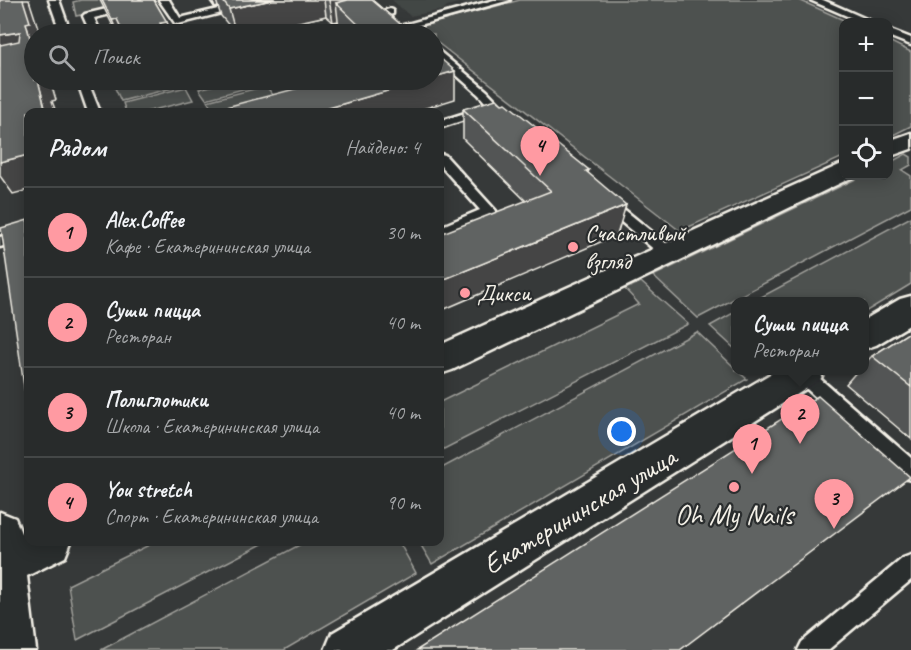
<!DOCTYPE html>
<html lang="ru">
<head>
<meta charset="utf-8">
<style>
  :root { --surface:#282b2b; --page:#343737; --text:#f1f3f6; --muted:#a5a7a9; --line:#444747; --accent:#ff9aa2 }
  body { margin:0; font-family:Caveat,sans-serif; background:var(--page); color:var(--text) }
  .controls { position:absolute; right:18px; top:18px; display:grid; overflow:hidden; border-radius:12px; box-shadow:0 3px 15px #0003 }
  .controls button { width:54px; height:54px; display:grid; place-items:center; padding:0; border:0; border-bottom:2px solid var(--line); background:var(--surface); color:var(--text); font:30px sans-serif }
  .you { position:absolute; left:622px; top:432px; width:21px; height:21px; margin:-15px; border:4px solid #fff; border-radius:50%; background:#1a73e8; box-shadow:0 0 0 9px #1a73e833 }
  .badge { display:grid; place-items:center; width:39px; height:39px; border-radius:50%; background:var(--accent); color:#111; font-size:20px; font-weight:700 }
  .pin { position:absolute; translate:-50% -50px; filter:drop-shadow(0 2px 3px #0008) }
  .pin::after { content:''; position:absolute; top:32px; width:21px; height:18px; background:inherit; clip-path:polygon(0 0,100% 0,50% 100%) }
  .popup { position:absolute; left:731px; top:297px; width:138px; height:78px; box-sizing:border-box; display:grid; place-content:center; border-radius:12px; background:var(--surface); filter:drop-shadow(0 2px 4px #0005); font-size:20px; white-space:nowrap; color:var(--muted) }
  .popup b { font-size:22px; color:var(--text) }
  .popup::after { content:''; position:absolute; left:50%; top:100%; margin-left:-12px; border:12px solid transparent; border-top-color:var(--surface) }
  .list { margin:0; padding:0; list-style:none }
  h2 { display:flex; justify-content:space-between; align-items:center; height:78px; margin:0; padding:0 24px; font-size:26px }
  h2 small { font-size:20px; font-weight:400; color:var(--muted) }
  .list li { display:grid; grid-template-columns:39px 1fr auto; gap:18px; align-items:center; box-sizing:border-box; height:90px; padding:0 24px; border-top:2px solid var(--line) }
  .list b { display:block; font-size:22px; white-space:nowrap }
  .list p { margin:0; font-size:20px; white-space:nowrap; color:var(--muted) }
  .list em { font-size:20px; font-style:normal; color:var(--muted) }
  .icon { flex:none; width:33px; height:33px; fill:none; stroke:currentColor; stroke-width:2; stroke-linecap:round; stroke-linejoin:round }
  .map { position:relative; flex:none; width:911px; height:650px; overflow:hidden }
  .search { position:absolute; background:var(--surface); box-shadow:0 3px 15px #0003; left:24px; top:24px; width:420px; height:66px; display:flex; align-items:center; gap:15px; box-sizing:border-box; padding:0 21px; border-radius:33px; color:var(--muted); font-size:22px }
  .panel { position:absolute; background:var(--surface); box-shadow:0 3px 15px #0003; left:24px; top:108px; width:420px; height:438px; border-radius:12px }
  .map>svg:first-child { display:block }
</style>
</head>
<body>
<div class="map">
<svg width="911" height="650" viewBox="0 0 911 650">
  <rect width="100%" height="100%" fill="#363939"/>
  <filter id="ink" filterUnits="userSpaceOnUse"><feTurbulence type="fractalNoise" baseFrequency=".0167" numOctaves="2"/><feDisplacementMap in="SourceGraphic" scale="12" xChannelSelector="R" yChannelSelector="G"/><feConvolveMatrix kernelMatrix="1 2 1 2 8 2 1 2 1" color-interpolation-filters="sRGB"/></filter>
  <g filter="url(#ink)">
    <polygon fill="#434645" points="392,0 483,0 468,4 458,3 447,6 443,10 410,16"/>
    <g fill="#4e514f" stroke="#a1a19c" stroke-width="1.5">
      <polygon points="81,0 152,0 76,16 73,2"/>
      <polygon points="520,0 799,0 848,22 844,22 843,157 680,231 434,40 434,34 426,34 417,27"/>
      <polygon points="889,41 911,52 911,126 889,137"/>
      <polygon points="150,80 181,80 184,85 121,101 115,88"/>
      <polygon points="234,80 263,80 265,83 206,99 199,89"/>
      <polygon points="266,86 274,96 214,112 207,101"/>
      <polygon points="186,87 193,100 145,112 126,112 123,103"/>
      <polygon points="906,154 911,157 911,165 902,170 911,176 911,206 698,318 653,276 862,176 888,176 889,163"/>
      <polygon points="911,217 911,284 865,312 864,302 754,301"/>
      <polygon points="641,282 688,324 440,451 440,402 639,304 625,289"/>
      <polygon points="735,312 735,349 710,326"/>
      <polygon points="697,332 735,368 736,370 747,379 432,564 419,542 440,542 440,469"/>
      <polygon points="155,542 266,542 77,640 68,585"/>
      <polygon points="305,542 399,542 416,573 284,650 101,650"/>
    </g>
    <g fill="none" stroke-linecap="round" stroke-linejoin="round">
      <defs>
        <g id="lane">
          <polygon points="49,0 59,0 71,34 61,34"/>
          <polygon points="159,0 169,0 180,18 256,0 273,0 178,24 175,23"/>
          <polygon points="494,0 510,0 405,29 400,26"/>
          <polygon points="810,0 823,0 873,22 861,22"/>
          <polygon points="128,4 131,5 131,9 94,18 101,34 91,34 83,16 85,14"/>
          <polygon points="390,9 393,10 393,14 313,34 298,34"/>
          <polygon points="888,29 911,38 911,45 888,36"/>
          <polygon points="434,47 487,91 509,114 509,120 501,120 479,95 434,55"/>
          <polygon points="77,80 87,80 100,112 88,112"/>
          <polygon points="111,80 127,80 122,83"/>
          <polygon points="484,107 490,110 488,112 440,128 440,121"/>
          <polygon points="440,154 445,155 496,211 494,214 440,237 440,227 480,210 440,165"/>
          <polygon points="605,197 610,198 673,249 675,253 673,257 663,257 600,204 598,201"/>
          <polygon points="28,228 28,238 0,247 0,237"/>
          <polygon points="795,370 810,370 911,458 911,480 904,478 796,379 793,374"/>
          <polygon points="911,555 911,580 828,650 798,650 802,642 903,558"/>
        </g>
        <g id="street">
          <polygon points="911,133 911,149 888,157 888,141"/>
          <polygon points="844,163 844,176 853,177 452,370 440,374 440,345"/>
          <polygon points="911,296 911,324 876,345 864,349 864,320 900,299"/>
          <polygon points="777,370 825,370 820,380 393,650 325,650 332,633"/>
          <polygon points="0,512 15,518 21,533 28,530 28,542 71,542 65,557 27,576 36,650 0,650"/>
        </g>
      </defs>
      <use href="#lane" stroke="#f4f1e8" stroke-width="5"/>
      <use href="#street" stroke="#f4f1e8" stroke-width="5"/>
      <use href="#lane" fill="#2a2d2e" fill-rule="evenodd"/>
      <use href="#street" fill="#2a2d2e" fill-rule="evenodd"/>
    </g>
    <g fill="#535554" stroke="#f4f1e8" stroke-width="1.5">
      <polygon points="100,0 154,0 172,34 117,34"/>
      <polygon points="209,0 372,0 412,34 344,34 340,30 338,21 333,22 326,16 245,34 236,34 221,16 218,7 215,8"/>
      <polygon points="463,109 589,170 588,173 617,235 526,201 463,139"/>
      <polygon points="911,331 911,439 846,384 858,370 864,370 864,364 872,356"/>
    </g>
    <g fill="#444545" stroke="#f4f1e8" stroke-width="1.5">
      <polygon points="23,0 29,0 40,34 34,34 34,53 26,23"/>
      <polygon points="212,0 216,0 218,7 215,8"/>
      <polygon points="272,0 324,0 326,16 245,34 236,34 229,9"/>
      <polygon points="329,0 363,0 336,3 338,21 333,22"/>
      <polygon points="117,19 124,34 118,34 112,20"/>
      <polygon points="167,22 172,34 128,34 160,23"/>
      <polygon points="20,32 34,58 0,67 0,35"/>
      <polygon points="455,71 455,99 413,112 315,112 425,80 434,80 434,77"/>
      <polygon points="38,80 50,80 56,100 52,101 56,112 46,112"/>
      <polygon points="28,155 28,190 13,194 0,176 0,162"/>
      <polygon points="626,205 617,235 440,311 440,281"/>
    </g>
    <g fill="#616362" stroke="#f4f1e8" stroke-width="1.5">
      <polygon points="0,0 23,0 30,22 26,23 34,53 34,80 38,80 46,112 28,112 28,155 0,162 0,45 19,41 20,32 0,35"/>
      <polygon points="102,0 154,0 167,22 160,23 162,27 124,34 117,19 112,20"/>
      <polygon points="222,0 272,0 229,9"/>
      <polygon points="348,0 372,0 412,34 368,34 336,3"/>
      <polygon points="434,53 455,71 434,77"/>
      <polygon points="329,80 425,80 315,112 207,112"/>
      <polygon points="496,99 502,104 506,103 589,170 586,171 626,205 440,281 440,234 551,191 463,109"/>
      <polygon points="28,220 28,399 26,400 1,228"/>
      <polygon points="911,331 911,387 872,356"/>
      <polygon points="818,396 910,477 680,650 417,650"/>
    </g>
  </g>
  <g fill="#ff9aa2" stroke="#2a2d2e" stroke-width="2">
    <circle cx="573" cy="247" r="6"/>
    <circle cx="465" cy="293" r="6"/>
    <circle cx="734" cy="487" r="6"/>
  </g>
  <g text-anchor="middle" stroke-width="4.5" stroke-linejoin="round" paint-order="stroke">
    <g font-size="24" fill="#f4f1e8" stroke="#2a2d2e" text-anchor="start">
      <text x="585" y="241">Счастливый<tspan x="585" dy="28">взгляд</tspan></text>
      <text x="477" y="301">Дикси</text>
    </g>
    <g font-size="28" fill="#f4f1e8" stroke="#2a2d2e">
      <text transform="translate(579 510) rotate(-31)" y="10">Екатерининская улица</text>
    </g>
    <g font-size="28" fill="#f4f1e8" stroke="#2a2d2e">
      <text x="734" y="524">Oh My Nails</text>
    </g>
  </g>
</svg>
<div class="controls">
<button>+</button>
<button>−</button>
<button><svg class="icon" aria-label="locate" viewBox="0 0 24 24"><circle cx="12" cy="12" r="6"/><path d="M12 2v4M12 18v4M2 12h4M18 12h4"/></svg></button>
</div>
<div class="you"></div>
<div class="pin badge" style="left:752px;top:474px">1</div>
<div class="pin badge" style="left:800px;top:444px">2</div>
<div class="popup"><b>Суши пицца</b>Ресторан</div>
<div class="pin badge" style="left:834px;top:529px">3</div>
<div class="pin badge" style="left:540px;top:176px">4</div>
<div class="search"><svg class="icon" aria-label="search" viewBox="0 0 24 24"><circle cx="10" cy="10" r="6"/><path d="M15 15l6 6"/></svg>Поиск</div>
<section class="panel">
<h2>Рядом<small>Найдено: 4</small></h2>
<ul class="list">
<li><span class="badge">1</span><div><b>Alex.Coffee</b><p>Кафе · Екатерининская улица</p></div><em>30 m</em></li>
<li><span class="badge">2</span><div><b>Суши пицца</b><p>Ресторан</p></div><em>40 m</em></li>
<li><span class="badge">3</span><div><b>Полиглотики</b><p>Школа · Екатерининская улица</p></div><em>40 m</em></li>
<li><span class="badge">4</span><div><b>You stretch</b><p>Спорт · Екатерининская улица</p></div><em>90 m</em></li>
</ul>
</section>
</div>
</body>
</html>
